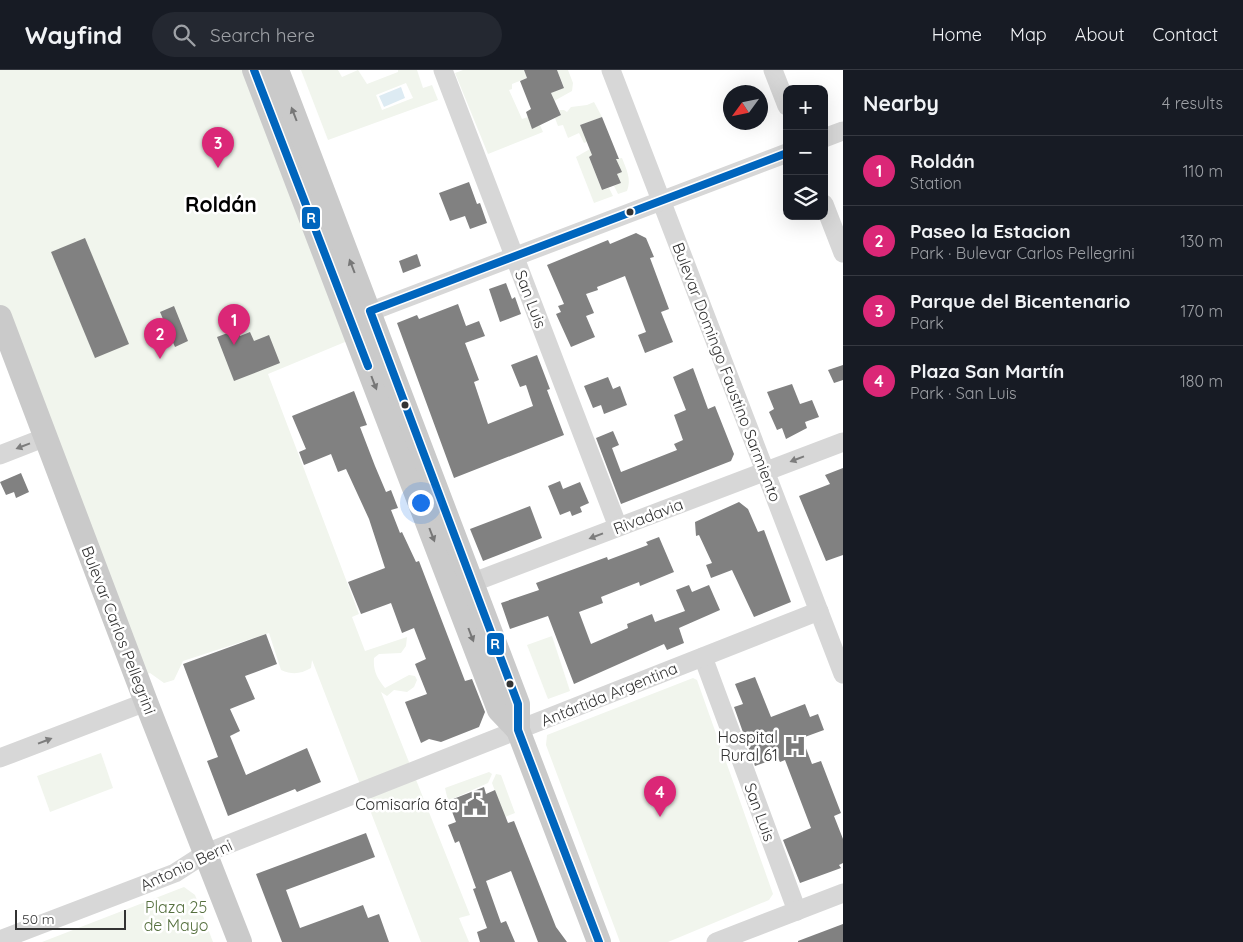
<!DOCTYPE html>
<html lang="en">
<head>
<meta charset="utf-8">
<style>
  :root { --surface:#171b24; --page:#242831; --text:#f1f3f6; --muted:#9ea1a6; --line:#363941; --accent:#db2777 }
  body { margin:0; font-family:Quicksand,sans-serif; background:var(--page); color:var(--text) }
  .controls { position:absolute; right:15px; top:15px; display:grid; overflow:hidden; border-radius:10px; box-shadow:0 5px 20px #0002 }
  .controls button { width:45px; height:45px; display:grid; place-items:center; padding:0; border:0; border-bottom:1px solid var(--line); background:var(--surface); color:var(--text); font:25px sans-serif }
  .compass { position:absolute; left:723px; top:15px; width:45px; height:45px; border-radius:50%; background:var(--surface); box-shadow:0 5px 20px #0002; rotate:237deg }
  .scale { position:absolute; left:15px; bottom:12px; width:111px; box-sizing:border-box; padding-left:5px; border:2px solid #333; border-top:0; font-size:14px; line-height:18px; white-space:nowrap; color:#333; -webkit-text-stroke:4px #fff; paint-order:stroke }
  .you { position:absolute; left:420px; top:432px; width:18px; height:18px; margin:-12px; border:4px solid #fff; border-radius:50%; background:#1a73e8; box-shadow:0 0 0 8px #1a73e833 }
  .badge { display:grid; place-items:center; width:32px; height:32px; border-radius:50%; background:var(--accent); color:#fff; font-size:16px; font-weight:700 }
  .pin { position:absolute; translate:-50% -41px; filter:drop-shadow(0 1px 2px #0008) }
  .pin::after { content:''; position:absolute; top:26px; width:18px; height:15px; background:inherit; clip-path:polygon(0 0,100% 0,50% 100%) }
  .list { margin:0; padding:0; list-style:none }
  h2 { display:flex; justify-content:space-between; align-items:center; height:65px; margin:0; padding:0 20px; font-size:21px }
  h2 small { font-size:16px; font-weight:400; color:var(--muted) }
  .list li { display:grid; grid-template-columns:32px 1fr auto; gap:15px; align-items:center; box-sizing:border-box; height:70px; padding:0 20px; border-top:1px solid var(--line) }
  .list b { display:block; font-size:19px; white-space:nowrap }
  .list p { margin:0; font-size:16px; white-space:nowrap; color:var(--muted) }
  .list em { font-size:16px; font-style:normal; color:var(--muted) }
  .icon { flex:none; width:28px; height:28px; fill:none; stroke:currentColor; stroke-width:2; stroke-linecap:round; stroke-linejoin:round }
  .map { position:relative; flex:none; width:843px; height:872px; overflow:hidden }
  header { display:flex; align-items:center; gap:30px; box-sizing:border-box; height:70px; padding:0 25px; background:var(--surface); border-bottom:1px solid var(--line) }
  header strong { font-size:24px }
  nav { display:flex; gap:28px; margin-inline-start:auto; font-size:18px }
  .search { width:350px; height:45px; background:var(--page); display:flex; align-items:center; gap:12px; box-sizing:border-box; padding:0 18px; border-radius:28px; color:var(--muted); font-size:19px }
  main { display:flex }
  aside { flex:1; background:var(--surface) }
  .map>svg:first-child { display:block }
</style>
</head>
<body>
<header>
<strong>Wayfind</strong>
<div class="search"><svg class="icon" aria-label="search" viewBox="0 0 24 24"><circle cx="10" cy="10" r="6"/><path d="M15 15l6 6"/></svg>Search here</div>
<nav><a>Home</a><a>Map</a><a>About</a><a>Contact</a></nav>
</header>
<main>
<div class="map">
<svg width="843" height="872" viewBox="0 0 843 872">
  <rect width="100%" height="100%" fill="#fff"/>
  <g fill="#f1f5ed" fill-rule="evenodd">
    <path d="M 0,0 L 254,0 L 357,267 L 268,304 L 359,544 L 352,547 L 365,581 L 407,567 L 406,576 L 401,583 L 379,584 L 374,588 C 373,601 377,608 385,618 L 409,605 L 415,606 L 417,610 L 414,617 L 407,622 L 394,620 L 387,626 L 381,622 L 470,845 L 459,848 L 469,872 L 421,872 L 312,590 L 311,598 C 300,604 293,605 281,600 L 269,563 L 183,591 L 174,610 L 164,613 L 150,603 L 137,608 L 0,247 Z"/>
    <path d="M 301,0 L 338,0 L 342,7 L 358,0 L 367,14 L 398,2 L 398,0 L 417,0 L 423,18 L 432,15 L 438,30 L 328,70 ZM 406,13 L 413,28 L 382,40 L 376,25 Z"/>
    <polygon points="463,0 524,0 527,8 512,14 512,19 509,20 522,49 528,47 532,58 540,55 543,62 488,84 455,3"/>
    <polygon points="557,0 568,0 573,13 572,21 554,31 551,23 564,17"/>
    <polygon points="594,32 602,47 580,55 587,72 584,73 579,63 568,68 563,55 558,56 555,48 561,45 559,40 564,40 567,42 571,37 587,35"/>
    <polygon points="590,79 592,85 589,87 602,120 609,118 613,126 594,133 576,87"/>
    <path d="M 622,88 C 626,99 632,109 627,121 L 618,124 L 614,116 L 621,113 L 617,104 L 621,102 L 616,89 Z"/>
    <polygon points="552,566 570,621 548,629 527,575"/>
    <polygon points="693,608 697,610 773,824 769,830 668,872 620,872 546,675 547,665"/>
    <polygon points="101,683 113,718 50,742 37,706"/>
    <polygon points="489,702 492,704 488,713 448,731 445,718"/>
    <polygon points="496,704 501,705 515,743 505,747 492,713"/>
    <polygon points="184,817 195,825 213,872 42,872"/>
  </g>
  <polygon fill="#ddebf3" points="401,17 405,28 384,37 379,26"/>
  <g fill="#818181">
    <polygon points="524,0 557,0 564,18 551,23 561,45 532,59 526,42 531,39 520,11 527,8"/>
    <polygon points="602,47 619,89 616,89 622,102 617,104 621,113 602,120 589,87 592,85 580,55"/>
    <polygon points="469,112 477,134 480,133 487,153 470,159 465,146 450,151 439,123"/>
    <polygon points="636,163 646,168 654,187 650,188 669,239 661,242 673,272 645,283 638,265 646,262 625,206 597,217 598,220 586,224 594,243 586,246 595,267 571,277 556,244 561,242 558,236 564,234 547,195 608,170 610,174"/>
    <polygon points="85,168 129,274 95,288 51,182"/>
    <polygon points="417,184 421,196 403,203 399,191"/>
    <polygon points="506,213 512,229 515,227 521,244 500,252 489,219"/>
    <polygon points="458,234 466,256 479,251 485,266 465,273 479,310 474,312 488,354 533,336 526,315 520,317 511,295 537,285 550,319 547,320 564,365 454,408 397,253 417,245 419,249"/>
    <polygon points="174,236 188,271 175,277 160,242"/>
    <polygon points="238,259 240,266 250,262 254,271 269,265 280,293 234,311 217,267"/>
    <polygon points="843,295 843,310 834,313 828,300"/>
    <polygon points="693,298 708,339 715,336 734,384 731,391 621,434 596,368 613,361 619,375 612,378 621,402 677,380 674,374 683,370 674,345 686,340 673,307"/>
    <polygon points="608,307 613,319 620,316 627,335 604,344 601,335 593,338 584,316"/>
    <polygon points="792,314 800,334 812,330 819,347 805,352 807,358 786,369 782,358 777,360 769,342 774,339 767,322"/>
    <polygon points="354,321 367,355 360,357 375,396 386,422 391,420 398,438 391,440 400,463 402,462 416,492 419,491 465,611 472,609 485,642 479,657 441,672 429,669 421,673 405,632 427,624 415,594 426,589 414,558 402,563 391,533 361,544 348,512 385,498 369,449 346,399 338,402 331,384 304,395 299,382 306,379 292,346"/>
    <polygon points="843,398 843,485 826,491 799,426 830,414 825,405"/>
    <polygon points="21,403 29,422 16,428 14,422 6,425 0,412"/>
    <polygon points="560,411 563,419 580,412 589,433 580,437 582,442 572,446 570,441 560,445 548,416"/>
    <polygon points="739,432 748,439 758,462 764,460 791,532 754,547 732,500 711,508 706,495 712,493 699,465 696,466 695,452"/>
    <polygon points="530,436 542,468 483,491 470,459"/>
    <polygon points="659,467 674,502 640,516 639,512 601,527 603,533 579,542 591,574 628,558 627,554 652,544 655,552 685,541 676,520 689,515 692,522 709,515 720,540 679,558 684,573 667,580 664,574 574,614 548,546 510,559 501,533 539,520 536,513 607,487 608,490 648,475 646,472"/>
    <polygon points="266,564 277,594 245,606 255,629 230,639 240,661 230,666 246,705 307,678 321,712 297,722 295,719 228,746 207,691 218,687 183,594"/>
    <polygon points="755,607 771,647 805,634 810,647 818,644 824,660 802,668 812,694 821,691 841,743 834,746 843,769 843,793 839,795 841,798 800,813 783,770 811,758 785,690 780,692 778,688 755,696 734,637 743,634 735,614"/>
    <polygon points="484,717 486,724 495,720 508,753 514,751 556,857 567,872 538,872 511,801 486,811 501,853 506,851 515,872 480,872 477,862 487,858 473,819 476,818 459,771 455,773 448,755 456,752 448,731"/>
    <polygon points="366,763 375,787 286,820 300,858 363,835 368,848 379,844 389,872 282,872 256,804"/>
    <polygon points="843,854 843,872 798,872 798,871"/>
  </g>
  <g fill="none" stroke-linecap="round" stroke-linejoin="round">
    <g stroke="#d7d7d7" stroke-width="19">
      <polyline points="443,0 618,457"/>
      <polyline points="611,0 843,604"/>
      <polyline points="773,0 787,36"/>
      <polyline points="824,68 843,61"/>
      <polyline points="824,134 843,183"/>
      <polyline points="356,247 787,83"/>
      <polyline points="0,385 46,367"/>
      <polyline points="458,518 843,372"/>
      <polyline points="703,587 797,841"/>
      <polyline points="0,688 146,632"/>
      <polyline points="0,870 175,803 206,783 819,541"/>
      <polyline points="716,872 843,823"/>
    </g>
    <g stroke="#cacaca" stroke-width="24">
      <polyline points="254,0 499,640 518,660"/>
      <polyline points="277,0 518,634 518,660 599,872"/>
      <polyline points="0,247 146,632 240,872"/>
    </g>
    <defs>
      <g id="bus-1">
        <polyline points="254,0 368,296"/>
        <polyline points="599,872 518,660 518,634 370,241 787,83"/>
      </g>
    </defs>
    <use href="#bus-1" stroke="#fff" stroke-width="11"/>
    <use href="#bus-1" stroke="#0065bd" stroke-width="8"/>
  </g>
  <defs><path id="oneway-solid" d="M-6-.8H1V-3.2L6.5 0L1 3.2V.8H-6Z" transform="scale(1.25)"/></defs>
  <g fill="#777">
    <use href="#oneway-solid" transform="translate(294 44) rotate(-111)"/>
    <use href="#oneway-solid" transform="translate(352 196) rotate(-111)"/>
    <use href="#oneway-solid" transform="translate(374 313) rotate(69)"/>
    <use href="#oneway-solid" transform="translate(432 465) rotate(69)"/>
    <use href="#oneway-solid" transform="translate(471 565) rotate(69)"/>
  </g>
  <g fill="#7d7d7d">
    <use href="#oneway-solid" transform="translate(23 376) rotate(159)"/>
    <use href="#oneway-solid" transform="translate(797 389) rotate(159)"/>
    <use href="#oneway-solid" transform="translate(596 466) rotate(159)"/>
    <use href="#oneway-solid" transform="translate(45 671) rotate(-21)"/>
  </g>
  <defs>
    <symbol id="hospital-bare" viewBox="-9 -9 18 18"><path d="M-5-5h3v3.5h4V-5h3V5h-3V1.5h-4V5h-3Z" fill="#7a7a7a" stroke="#fff" stroke-width="2.5" paint-order="stroke"/></symbol>
    <symbol id="civic-bare" viewBox="-9 -9 18 18"><path d="M-.6-6.5H3V-4.5H.6V-3L4-1V1h2V6H-6V1h2V-1L-.6-3ZM-1.2 2.5V6h2.4V2.5Z" fill="#7a7a7a" stroke="#fff" stroke-width="2.5" paint-order="stroke"/></symbol>
  </defs>
  <g fill-rule="evenodd">
    <use href="#hospital-bare" x="779" y="660" width="32" height="32"/>
    <use href="#civic-bare" x="459" y="718" width="32" height="32"/>
  </g>
  <g fill="#333" stroke="#fff" stroke-width="2">
    <circle cx="630" cy="142" r="4.5"/>
    <circle cx="405" cy="335" r="4.5"/>
    <circle cx="510" cy="614" r="4.5"/>
  </g>
  <g text-anchor="middle" stroke-width="5" stroke-linejoin="round" paint-order="stroke">
    <g font-size="16" fill="#333" stroke="#fff">
      <text transform="translate(531 229) rotate(69)" y="6">San Luis</text>
      <text transform="translate(727 302) rotate(69)" y="6">Bulevar Domingo Faustino Sarmiento</text>
      <text transform="translate(648 446) rotate(-21)" y="6">Rivadavia</text>
      <text transform="translate(119 560) rotate(69)" y="6">Bulevar Carlos Pellegrini</text>
      <text transform="translate(609 624) rotate(-22)" y="6">Antártida Argentina</text>
      <text transform="translate(760 742) rotate(70)" y="6">San Luis</text>
      <text transform="translate(186 795) rotate(-25)" y="6">Antonio Berni</text>
    </g>
    <g font-size="16" fill="#333" stroke="#fff" text-anchor="end">
      <text x="778" y="673">Hospital<tspan x="778" dy="18">Rural 61</tspan></text>
      <text x="458" y="740">Comisaría 6ta</text>
    </g>
    <g font-size="16" fill="#56703f" stroke="#fff">
      <text x="176" y="843">Plaza 25<tspan x="176" dy="18">de Mayo</tspan></text>
    </g>
    <g font-size="21" font-weight="bold" fill="#000" stroke="#fff">
      <text x="221" y="142">Roldán</text>
    </g>
  </g>
  <g stroke="#fff" stroke-width="2">
    <rect x="301" y="136" width="20" height="24" rx="5" fill="#0065bd"/>
    <rect x="486" y="562" width="19" height="24" rx="5" fill="#0065bd"/>
  </g>
  <g font-size="14" text-anchor="middle" font-weight="bold" fill="#fff">
    <text x="311" y="153">R</text>
    <text x="495" y="579">R</text>
  </g>
</svg>
<div class="controls">
<button>+</button>
<button>−</button>
<button><svg class="icon" aria-label="layers" viewBox="0 0 24 24"><path d="M12 4l9 5-9 5-9-5zM3 14l9 5 9-5"/></svg></button>
</div>
<svg class="compass" viewBox="-18 -18 36 36"><path d="M0-13l5 13h-10z" fill="#e53935"/><path d="M0 13l5-13h-10z" fill="#9ea1a6"/></svg>
<div class="scale">50 m</div>
<div class="you"></div>
<div class="pin badge" style="left:234px;top:275px">1</div>
<div class="pin badge" style="left:160px;top:289px">2</div>
<div class="pin badge" style="left:218px;top:98px">3</div>
<div class="pin badge" style="left:660px;top:747px">4</div>
</div>
<aside>
<h2>Nearby<small>4 results</small></h2>
<ul class="list">
<li><span class="badge">1</span><div><b>Roldán</b><p>Station</p></div><em>110 m</em></li>
<li><span class="badge">2</span><div><b>Paseo la Estacion</b><p>Park · Bulevar Carlos Pellegrini</p></div><em>130 m</em></li>
<li><span class="badge">3</span><div><b>Parque del Bicentenario</b><p>Park</p></div><em>170 m</em></li>
<li><span class="badge">4</span><div><b>Plaza San Martín</b><p>Park · San Luis</p></div><em>180 m</em></li>
</ul>
</aside>
</main>
</body>
</html>
